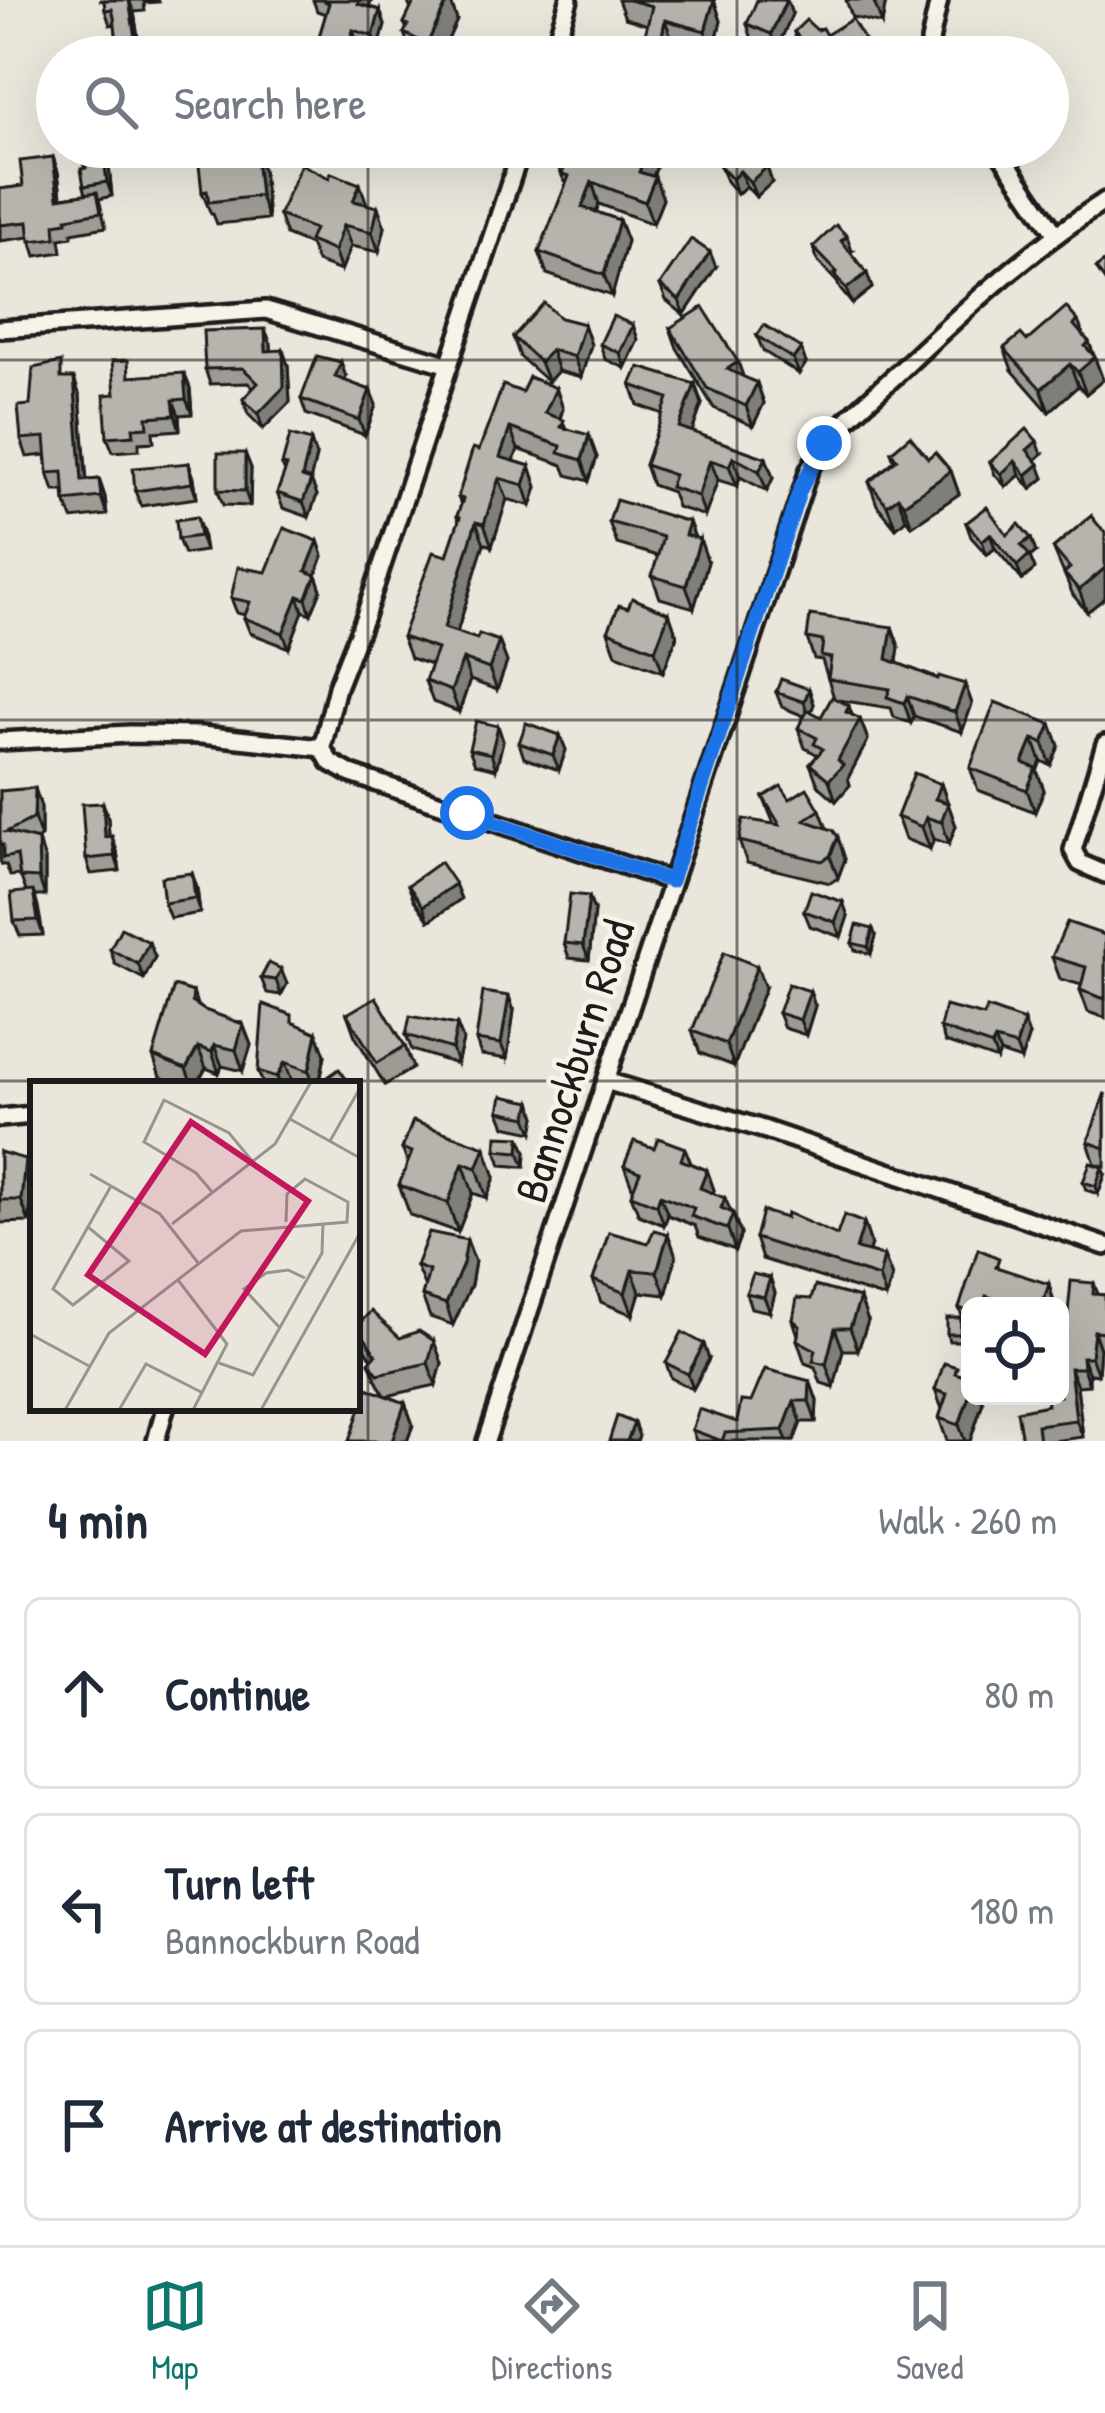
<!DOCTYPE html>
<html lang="en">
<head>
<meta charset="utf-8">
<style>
  :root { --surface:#fff; --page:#f6f6f7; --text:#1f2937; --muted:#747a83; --line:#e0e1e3; --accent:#0f766e }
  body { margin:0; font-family:"Patrick Hand",sans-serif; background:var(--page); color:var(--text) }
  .controls { position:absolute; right:36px; bottom:36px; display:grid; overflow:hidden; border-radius:18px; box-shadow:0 12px 48px #0002 }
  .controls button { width:108px; height:108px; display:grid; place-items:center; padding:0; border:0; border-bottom:3px solid var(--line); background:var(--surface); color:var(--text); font:60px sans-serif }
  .stop { position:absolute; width:36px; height:36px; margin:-27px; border:9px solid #1a73e8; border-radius:50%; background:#fff }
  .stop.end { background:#1a73e8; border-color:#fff; box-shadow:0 3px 12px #0008 }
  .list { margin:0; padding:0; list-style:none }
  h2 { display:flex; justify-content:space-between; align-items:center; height:156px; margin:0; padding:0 48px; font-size:51px }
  h2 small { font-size:39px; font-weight:400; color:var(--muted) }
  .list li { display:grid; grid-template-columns:78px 1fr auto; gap:36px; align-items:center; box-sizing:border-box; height:192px; margin:0 24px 24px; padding:0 24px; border:3px solid var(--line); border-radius:18px }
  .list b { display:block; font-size:45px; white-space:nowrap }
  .list p { margin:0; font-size:39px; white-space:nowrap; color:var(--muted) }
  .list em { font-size:39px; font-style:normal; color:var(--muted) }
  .icon { flex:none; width:66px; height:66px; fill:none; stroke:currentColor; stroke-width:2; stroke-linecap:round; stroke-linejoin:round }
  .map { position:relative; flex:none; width:1105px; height:1441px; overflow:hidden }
  .search { position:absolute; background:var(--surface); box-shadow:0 12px 48px #0002; left:36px; right:36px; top:36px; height:132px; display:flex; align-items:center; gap:30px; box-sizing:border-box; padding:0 42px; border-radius:66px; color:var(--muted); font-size:45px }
  .sheet { height:804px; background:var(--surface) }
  nav { display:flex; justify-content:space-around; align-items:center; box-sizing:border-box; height:168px; border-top:3px solid var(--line); background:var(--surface); font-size:33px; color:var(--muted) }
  nav a { display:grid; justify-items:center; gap:6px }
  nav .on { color:var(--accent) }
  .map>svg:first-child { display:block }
</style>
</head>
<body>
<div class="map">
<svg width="1105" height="1441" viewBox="0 0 1105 1441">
  <rect width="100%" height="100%" fill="#eae6dc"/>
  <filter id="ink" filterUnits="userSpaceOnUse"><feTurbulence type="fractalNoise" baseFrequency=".00833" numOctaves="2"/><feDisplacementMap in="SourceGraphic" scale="24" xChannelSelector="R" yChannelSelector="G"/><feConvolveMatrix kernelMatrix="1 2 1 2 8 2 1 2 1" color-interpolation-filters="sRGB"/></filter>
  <g filter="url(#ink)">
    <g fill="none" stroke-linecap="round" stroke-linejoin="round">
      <defs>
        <g id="street">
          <polyline points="551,57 569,0"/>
          <polyline points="935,57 930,41 939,0"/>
          <polyline points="522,147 365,616 337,687 322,748 330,762 351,774 671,881"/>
          <polyline points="996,147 1055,233"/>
          <polyline points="0,329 266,310 449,365"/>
          <polyline points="0,741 130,734 201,735 322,748"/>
          <polyline points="1105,744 1073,850 1080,863 1105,874"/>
          <polyline points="606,1081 766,1130 1105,1246"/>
          <polyline points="0,1118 33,1115"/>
          <polyline points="156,1441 165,1408"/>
          <path d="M 486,1441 L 809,470 C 829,431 865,404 897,374 C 962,312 1029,250 1105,201"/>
        </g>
      </defs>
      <use href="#street" stroke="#1c1c1c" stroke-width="24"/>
      <use href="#street" stroke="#f7f3e8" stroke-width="15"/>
    </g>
    <g fill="#9d9b94" stroke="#1c1c1c" stroke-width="3">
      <polygon points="99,0 158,0 159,2 144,3 145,11 134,12 141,57 119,57 115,24 110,25 105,10 104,1"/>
      <polygon points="313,0 372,0 369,7 380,10 385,25 378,51 358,45 356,57 313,57 326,14 317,11"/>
      <polygon points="407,0 450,0 457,20 440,57 412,56 404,33 407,29 404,23 411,10"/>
      <polygon points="618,0 714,0 721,21 713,53 673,42 632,50 644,39 648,25 625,18"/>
      <polygon points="846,0 886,0 882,24 852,17"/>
      <polygon points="792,14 777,49 752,39 747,24"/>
      <polygon points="817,30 826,35 864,39 871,57 801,57 794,32"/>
      <polygon points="85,147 174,147 174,149 162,152 163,157 109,166 112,196 99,199 106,227 72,233 72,237 60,239 62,252 36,256 30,237 0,241 0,189 23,186 53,157 58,172 61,197 86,194 84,186"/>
      <polygon points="296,147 353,147 353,149"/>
      <polygon points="560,147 654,147 659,160 653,177 663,199 653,224 599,204 596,212 619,220 627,241 612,296 547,274 539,252 566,185 555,160"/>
      <polygon points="231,151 263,170 268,219 217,224 213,214 211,214 202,192"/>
      <polygon points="720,166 772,182 756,197 746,186 737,194 726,181"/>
      <polygon points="367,204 385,227 379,252 351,246 341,271 317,262 310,245 286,235 279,215"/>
      <polygon points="813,247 852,251 850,252 872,288 852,304 840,289 837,282 818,262"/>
      <polygon points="716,267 684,315 666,300 660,285"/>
      <polygon points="560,318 584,324 591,345 581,377 558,371 548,382 520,357 513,337"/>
      <polygon points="1078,321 1084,336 1089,342 1103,380 1086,394 1078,386 1049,412 1012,370 1004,348"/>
      <polygon points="633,325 638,340 625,368 605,359 600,344"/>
      <polygon points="670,328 738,362 743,377 757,383 764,403 753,426 714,408 677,348"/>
      <polygon points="757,336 806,363 799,374 763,351"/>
      <polygon points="271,344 271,351 288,365 290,402 263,429 248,414 243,399 253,388 248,383 210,384 205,369"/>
      <polygon points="184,373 190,388 192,414 179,415 180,430 153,432 154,442 139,443 139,450 113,452 107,437 115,394 134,377"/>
      <polygon points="346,377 345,381 370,390 376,405 365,435 306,414 301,399"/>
      <polygon points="67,378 80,396 87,480 99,479 105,497 107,515 72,519 65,501 64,491 54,491 48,473 46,455 27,457 21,439 30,405"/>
      <polygon points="631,385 702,404 692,432 766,458 773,478 767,491 740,477 737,486 718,480 705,516 677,507 672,492 652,485 645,465 663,414 638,405"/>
      <polygon points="556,388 563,409 560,419 567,428 597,457 589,481 567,475 563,465 518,449 514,461 530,466 537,487 531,506 507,499 492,546 484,543 457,632 477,639 499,641 507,662 497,690 470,680 459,712 433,702 425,681 431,665 410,658 402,637 447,556 459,521 457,516 461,505 458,497 479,450 522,392"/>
      <polygon points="891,452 928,458 951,471 959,494 912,526 906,519 896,528 877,505 869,482 894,461"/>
      <polygon points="245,453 251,468 250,506 223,505 218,490"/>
      <polygon points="1042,454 1036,460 1044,478 1031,489 1020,475 1006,487 995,475 990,462"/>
      <polygon points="316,456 310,480 317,495 309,517 283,508 277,493 285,472 282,465"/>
      <polygon points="189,463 194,478 197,498 141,506 135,491"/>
      <polygon points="1091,516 1087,612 1073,595 1053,548"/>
      <polygon points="609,522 689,522 695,538 708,562 694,608 660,598 652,576 658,556 617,544"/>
      <polygon points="966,523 1007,535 1036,552 1030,557 1035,569 1022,580 995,548 987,555 971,537"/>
      <polygon points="202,532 205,551 184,554 178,539"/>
      <polygon points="318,541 323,556 316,575 321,590 311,614 303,611 289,648 250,633 244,618 245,615 237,613 231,598 266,572"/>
      <polygon points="628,608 669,613 677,636 663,672 616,654 608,631"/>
      <polygon points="892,627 899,647 897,663 938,679 965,684 972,704 962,732 914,716 911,723 894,717 891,708 838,700 852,715 860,719 868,740 848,778 850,785 836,801 818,785 810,764 818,755 805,748 798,728 804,716 782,707 776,692 809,689 814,704 811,712 821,717 834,698 822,660 814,659 807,638"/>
      <polygon points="1051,724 1059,746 1051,765 1041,761 1037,771 1044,790 1035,812 978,790 970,768"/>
      <polygon points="498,726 503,741 496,769 475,764 469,749"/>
      <polygon points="560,735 566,750 559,770 524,758 519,743"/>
      <polygon points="941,784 956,826 949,844 934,839 930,849 905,839 897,817"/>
      <polygon points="0,791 41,807 41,837 36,840 45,859 45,896 35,896 43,935 20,936 14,921 26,891 20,875 10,876 6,865 2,865 0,861"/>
      <polygon points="763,797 790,799 820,810 827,828 845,859 838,878 830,883 747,863 739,841 774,824"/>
      <polygon points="103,803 108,818 109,836 117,851 120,871 91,874 86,859"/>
      <polygon points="192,873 197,888 200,913 170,918 164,903"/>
      <polygon points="455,884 461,899 429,921 414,900 408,885"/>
      <polygon points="594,911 589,960 569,958 564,943"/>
      <polygon points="804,911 848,916 841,937 810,926"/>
      <polygon points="1105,935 1105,1018 1088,1012 1080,990 1082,985 1060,979 1052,957"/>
      <polygon points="876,936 871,954 855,950 852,943"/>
      <polygon points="110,949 155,957 144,979 115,964"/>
      <polygon points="269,963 287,984 281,995 267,993 261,978"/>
      <polygon points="765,988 734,1066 700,1053 692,1031"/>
      <polygon points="193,992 197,1005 204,1010 243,1024 251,1045 243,1071 222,1066 219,1073 206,1068 197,1084 177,1084 160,1077 153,1056"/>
      <polygon points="815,1006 806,1035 784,1028 778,1013"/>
      <polygon points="514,1011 507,1059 481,1055 476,1040"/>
      <polygon points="347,1014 405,1046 413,1068 385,1085 355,1036"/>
      <polygon points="984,1016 1029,1035 1021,1060 1000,1053 997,1060 945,1042 940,1028"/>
      <polygon points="296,1024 317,1033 325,1055 320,1083 350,1084 263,1084 258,1071"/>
      <polygon points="457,1025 463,1040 457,1064 412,1050 406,1035"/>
      <polygon points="1105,1093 1105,1167 1095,1164 1088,1142"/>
      <polygon points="531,1102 536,1117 533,1132 505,1126 499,1111"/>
      <polygon points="413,1121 495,1177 487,1198 473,1193 458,1232 410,1215 399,1185 408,1163 402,1149"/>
      <polygon points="520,1137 526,1152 525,1167 501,1165 496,1150"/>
      <polygon points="654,1148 685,1148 691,1163 707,1170 714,1190 713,1193 733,1213 741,1234 735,1250 699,1237 695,1226 668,1215 664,1225 639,1215 631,1195 634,1188 632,1187 624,1166"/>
      <polygon points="0,1152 33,1181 29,1222 0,1223"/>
      <polygon points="1105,1175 1098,1194 1086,1190 1083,1182"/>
      <polygon points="864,1223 871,1244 869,1252 884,1256 892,1277 886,1298 762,1259 755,1238 837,1235"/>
      <polygon points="668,1234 676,1256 666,1295 640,1292 633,1315 601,1302 593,1280 648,1243"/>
      <polygon points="475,1261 471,1285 453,1325 430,1317 422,1296 425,1287 416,1266"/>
      <polygon points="1003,1270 1056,1304 1055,1306 970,1306 970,1329 966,1327 959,1308"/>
      <polygon points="770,1278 775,1293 770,1312 751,1308 746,1293"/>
      <polygon points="1094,1283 1098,1294 1105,1295 1105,1349 1100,1349 1098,1375 1089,1374 1089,1385 1077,1386 1083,1437 1053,1441 1022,1441 1047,1405 1060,1396 1066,1334"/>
      <polygon points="793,1320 868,1321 858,1350 843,1350 834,1387 821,1383 815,1367 805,1363 797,1340 798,1335"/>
      <polygon points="357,1326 400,1338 442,1363 436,1385 387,1396 405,1403 413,1425 407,1441 349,1441 385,1395 378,1384 369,1362 372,1359 365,1348"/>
      <polygon points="963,1326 963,1341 949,1341 947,1334"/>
      <polygon points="709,1359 693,1389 671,1378 666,1363"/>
      <polygon points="960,1375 970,1396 980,1396 983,1402 970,1441 947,1441 939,1418 942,1409 935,1390"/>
      <polygon points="810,1381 817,1401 816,1422 801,1422 794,1441 696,1441 692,1430 737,1422 751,1402"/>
    </g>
    <g fill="#7f7e78" stroke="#1c1c1c" stroke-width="3">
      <polygon points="129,0 134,12 141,57 138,57"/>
      <polygon points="359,0 372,0 363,19 358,4"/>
      <polygon points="448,0 450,0 457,20 440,57 432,57 427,44"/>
      <polygon points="714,0 721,21 713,53 705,31"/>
      <polygon points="787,0 792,14 777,49 771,34"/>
      <polygon points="874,0 886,0 882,24 874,2"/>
      <polygon points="380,10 385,25 378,51 373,36"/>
      <polygon points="665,20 673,42 670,57 658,57"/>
      <polygon points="353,30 358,45 356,57 347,57"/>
      <polygon points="648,147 654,147 659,160 647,193 639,172"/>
      <polygon points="255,148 263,170 268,219 260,196"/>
      <polygon points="103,152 109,166 112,196 107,182"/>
      <polygon points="53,157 58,172 63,212 58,198"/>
      <polygon points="767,167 772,182 756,197 750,182"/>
      <polygon points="740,171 746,186 737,194 732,179"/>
      <polygon points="655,177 663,199 653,224 645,202"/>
      <polygon points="592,182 599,204 590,228 582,207"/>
      <polygon points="360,184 367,204 353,201"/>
      <polygon points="378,207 385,227 379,252 372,232"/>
      <polygon points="619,220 627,241 612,296 604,275"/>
      <polygon points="343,225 351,246 341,271 334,251"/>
      <polygon points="847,236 852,251 847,256 841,241"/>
      <polygon points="710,252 716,267 684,315 679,300"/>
      <polygon points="867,273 872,288 852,304 846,289"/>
      <polygon points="584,324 591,345 581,377 574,357"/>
      <polygon points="633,325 638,340 625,368 620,353"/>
      <polygon points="265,329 271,344 272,366 266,351"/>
      <polygon points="1089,342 1103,380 1086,394 1078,372 1085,346"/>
      <polygon points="801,348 806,363 799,374 793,359"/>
      <polygon points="283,350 288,365 290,402 263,429 258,414"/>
      <polygon points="551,350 558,371 548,382 540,362"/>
      <polygon points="341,362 346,377 341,392 335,377"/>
      <polygon points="738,362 745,382 727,369"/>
      <polygon points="1070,364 1078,386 1049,412 1041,389"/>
      <polygon points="184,373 190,388 192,414 186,399"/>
      <polygon points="74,378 80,396 88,499 82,481"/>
      <polygon points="757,383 764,403 753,426 746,406"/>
      <polygon points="695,384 702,404 686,448 679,427"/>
      <polygon points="556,388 563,409 553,435 545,413"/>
      <polygon points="370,390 376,405 365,435 359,420"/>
      <polygon points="173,400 179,415 180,430 175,415"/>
      <polygon points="510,428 518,449 508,478 500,457"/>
      <polygon points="589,435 597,457 589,481 582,460"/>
      <polygon points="311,441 316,456 308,490 311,480 317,495 309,517 303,502 302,477"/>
      <polygon points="1037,441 1042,454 1032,463 1027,450"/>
      <polygon points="245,453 251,468 250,506 245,491"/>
      <polygon points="733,457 740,477 737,486 729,466"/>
      <polygon points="766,458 773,478 767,491 759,471"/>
      <polygon points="710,460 718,480 705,516 698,496"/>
      <polygon points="1015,461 1020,475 1006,487 1001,474"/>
      <polygon points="189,463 194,478 197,498 192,483"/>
      <polygon points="1039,464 1044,478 1031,489 1026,475"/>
      <polygon points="530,466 537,487 531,506 524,485"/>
      <polygon points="951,471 959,494 912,526 904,504"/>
      <polygon points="499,478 507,499 492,546 484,524"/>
      <polygon points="99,479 105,497 107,515 101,497"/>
      <polygon points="898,497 906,519 896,528 887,505"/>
      <polygon points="197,517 202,532 205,551 200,536"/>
      <polygon points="476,522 484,543 452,649 444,628"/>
      <polygon points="689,522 697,544 685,535"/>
      <polygon points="990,534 995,548 987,555 982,541"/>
      <polygon points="1031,538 1036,552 1030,557 1035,569 1022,580 1017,566 1021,545"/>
      <polygon points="700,539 708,562 694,608 686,586"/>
      <polygon points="318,541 323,556 316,575 321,590 311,614 306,599 306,571"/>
      <polygon points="1105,568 1105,598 1087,612 1079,590"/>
      <polygon points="298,596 303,611 289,648 283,633"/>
      <polygon points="669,613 677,636 663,672 655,650"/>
      <polygon points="892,627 899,647 894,680 887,659"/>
      <polygon points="499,641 507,662 497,690 489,669"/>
      <polygon points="463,659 470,680 459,712 451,691"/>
      <polygon points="965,684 972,704 962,732 955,712"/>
      <polygon points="809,689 814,704 809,717 804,702"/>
      <polygon points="907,696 914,716 911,723 904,703"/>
      <polygon points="849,706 856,726 860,719 868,740 848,778 850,785 836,801 829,780 838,760 846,712"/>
      <polygon points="1051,724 1059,746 1051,765 1043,743"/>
      <polygon points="498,726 503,741 496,769 491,754"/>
      <polygon points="560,735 566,750 559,770 553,755"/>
      <polygon points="1033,739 1041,761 1037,771 1044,790 1035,812 1027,790 1023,763"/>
      <polygon points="941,784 956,826 949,844 935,799"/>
      <polygon points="35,788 41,807 41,837 34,818"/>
      <polygon points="103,803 108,818 110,852 105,837"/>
      <polygon points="926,817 934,839 930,849 922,827"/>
      <polygon points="112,836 117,851 120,871 115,856"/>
      <polygon points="838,837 845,859 838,878 830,856"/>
      <polygon points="38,840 45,859 45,896 39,878"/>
      <polygon points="192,873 197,888 200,913 195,898"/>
      <polygon points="455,884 461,899 429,921 423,906"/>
      <polygon points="33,891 38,906 43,935 38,920"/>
      <polygon points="589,896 594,911 589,960 583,945"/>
      <polygon points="843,902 848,916 841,937 835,922"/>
      <polygon points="873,929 876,936 871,954 868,947"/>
      <polygon points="149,942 155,957 144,979 138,964"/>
      <polygon points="757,966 765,988 734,1066 726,1044"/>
      <polygon points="281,969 287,984 281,995 276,980"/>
      <polygon points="810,991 815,1006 806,1035 800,1020"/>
      <polygon points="509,996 514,1011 507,1059 501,1044"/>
      <polygon points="1024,1021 1029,1035 1021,1060 1016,1046"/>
      <polygon points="243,1024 251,1045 243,1071 236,1050"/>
      <polygon points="457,1025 463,1040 457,1064 452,1049"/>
      <polygon points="317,1033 325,1055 319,1084 314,1084 309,1071"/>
      <polygon points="995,1040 1000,1053 997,1060 992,1046"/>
      <polygon points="214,1045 222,1066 219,1073 212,1052"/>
      <polygon points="198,1047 206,1068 197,1084 192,1084 186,1069"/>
      <polygon points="285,1062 293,1084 280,1084 277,1077"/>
      <polygon points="531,1102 536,1117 533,1132 527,1117"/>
      <polygon points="520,1137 526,1152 525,1167 519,1152"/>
      <polygon points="485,1147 495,1177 487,1198 477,1168"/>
      <polygon points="25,1159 33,1181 29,1222 21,1200"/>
      <polygon points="463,1163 473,1193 458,1232 448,1203"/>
      <polygon points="1102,1167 1105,1175 1098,1194 1096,1186"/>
      <polygon points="707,1170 714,1190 707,1209 700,1188"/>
      <polygon points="660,1195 668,1215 664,1225 657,1205"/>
      <polygon points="725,1198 741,1234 735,1250 721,1208"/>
      <polygon points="864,1223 871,1244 863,1270 856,1249"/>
      <polygon points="668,1234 676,1256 666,1295 657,1272"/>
      <polygon points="467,1240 475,1261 471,1285 453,1325 446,1304"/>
      <polygon points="884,1256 892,1277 886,1298 879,1277"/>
      <polygon points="632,1270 640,1292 633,1315 625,1293"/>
      <polygon points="770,1278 775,1293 770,1312 764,1297"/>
      <polygon points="1049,1284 1055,1306 1042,1306"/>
      <polygon points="860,1298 868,1321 858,1350 850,1328"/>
      <polygon points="835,1328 843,1350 834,1387 826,1364"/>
      <polygon points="1094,1331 1100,1349 1098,1375 1091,1357"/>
      <polygon points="434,1341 442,1363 436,1385 428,1363"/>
      <polygon points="704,1344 709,1359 693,1389 688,1374"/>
      <polygon points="1082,1357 1089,1374 1089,1385 1083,1368"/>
      <polygon points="1070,1368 1077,1386 1083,1437 1076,1420"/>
      <polygon points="810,1381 817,1401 816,1422 809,1401"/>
      <polygon points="970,1393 970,1396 980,1396 983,1402 970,1441 965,1441 959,1425"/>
      <polygon points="794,1401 801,1422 794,1441 787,1441 783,1430"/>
      <polygon points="405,1403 413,1425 407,1441 392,1441"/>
      <polygon points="634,1423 639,1436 637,1441 627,1441"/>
    </g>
    <g fill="#b6b4ac" stroke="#1c1c1c" stroke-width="3">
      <polygon points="104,0 129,0 138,57 119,57 114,17 112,9 105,10"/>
      <polygon points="322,0 359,0 358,4 380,10 373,36 353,30 347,57 313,57 329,3"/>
      <polygon points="410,0 448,0 427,44 404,33 408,25 404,23 414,2"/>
      <polygon points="629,0 714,0 705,31 665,20 658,57 617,57 619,48 632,50 634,38 644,39 652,6"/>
      <polygon points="757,0 786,0 771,34 747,24"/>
      <polygon points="852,19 864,39 849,48 853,55 850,57 804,57 796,43 802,40 794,32 806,20 817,30 822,28 826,35"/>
      <polygon points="263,45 269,57 224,57 224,54"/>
      <polygon points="85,147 131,147 103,152 107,182 84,186 81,169 86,168"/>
      <polygon points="197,147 225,147 226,151 255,148 260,196 209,202 207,191 202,192"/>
      <polygon points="560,147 648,147 639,172 655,177 645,202 592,182 582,207 619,220 604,275 539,252 569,176 562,174 566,164 555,160"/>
      <polygon points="741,147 749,147 767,167 750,182 740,171 732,179 720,166"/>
      <polygon points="53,157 58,198 97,192 101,212 67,218 67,222 55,224 56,238 30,241 28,222 0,225 0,189 23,186 20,161"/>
      <polygon points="301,164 329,178 331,173 360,184 353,201 378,207 372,232 343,225 334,251 309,241 314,229 279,215"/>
      <polygon points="836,225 847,236 841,241 867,273 846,289 834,274 837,272 813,247"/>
      <polygon points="691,239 710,252 679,300 660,285"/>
      <polygon points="1105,261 1105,281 1096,268"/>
      <polygon points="544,303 560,318 584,324 574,357 551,350 540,362 513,337"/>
      <polygon points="703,307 738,362 727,369 757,383 746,406 707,388 670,328"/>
      <polygon points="1066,307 1078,321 1074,325 1089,342 1085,346 1095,357 1078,372 1070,364 1041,389 1004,348 1021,334 1027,341"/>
      <polygon points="613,316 633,325 620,353 600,344"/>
      <polygon points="764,325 801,348 793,359 757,336"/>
      <polygon points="265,329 266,351 283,350 284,387 258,414 243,399 258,383 243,368 205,369 203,331"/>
      <polygon points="317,356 341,362 335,377 370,390 359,420 301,399"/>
      <polygon points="128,360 129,377 184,373 186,399 173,400 175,415 147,417 148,427 133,428 134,435 107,437 104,395 115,394 112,361"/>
      <polygon points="61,362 61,378 74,378 82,481 99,479 101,497 65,501 63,472 48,473 45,437 21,439 18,406 30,405 33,368"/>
      <polygon points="639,367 695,384 679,427 766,458 759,471 733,457 729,466 710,460 698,496 670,487 674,475 645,465 668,398 631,385"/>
      <polygon points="529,377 556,388 545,413 564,420 561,427 589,435 582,460 559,453 561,446 510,428 500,457 530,466 524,485 499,478 484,524 476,522 444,628 477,639 479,634 499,641 489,669 463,659 451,691 425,681 437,649 402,637 433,552 447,556 460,517 457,516 463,499 458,497 473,448 479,450 503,385 522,392"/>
      <polygon points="1027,429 1037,441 1027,450 1039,464 1026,475 1015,461 1001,474 990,462"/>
      <polygon points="290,435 311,441 302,477 311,480 303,502 277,493 287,466 282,465"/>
      <polygon points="910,436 928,458 935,452 951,471 904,504 898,497 887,505 869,482 897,459 891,452"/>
      <polygon points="218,453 245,453 245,491 218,490"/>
      <polygon points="189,463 192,483 135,491 133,468"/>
      <polygon points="616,500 689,522 685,535 700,539 686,586 652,576 663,537 609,522"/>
      <polygon points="987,507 1007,535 1019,524 1031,538 1021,545 1029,555 1017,566 990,534 982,541 966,523"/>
      <polygon points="1091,516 1105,533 1105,568 1079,590 1064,573 1070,568 1053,548"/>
      <polygon points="197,517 200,536 178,539 176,520"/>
      <polygon points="284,528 318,541 306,571 316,575 306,599 298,596 283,633 244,618 250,602 231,598 238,567 266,572"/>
      <polygon points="632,598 669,613 655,650 608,631 619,605 628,608"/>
      <polygon points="810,615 892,627 887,659 938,679 939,676 965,684 955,712 907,696 904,703 887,697 890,689 828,679 831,658 821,656 823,641 807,638"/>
      <polygon points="781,679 809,689 804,702 776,692"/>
      <polygon points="832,697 849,706 846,712 860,719 838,760 843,765 829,780 810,764 823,749 814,744 817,738 798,728 808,710 821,717"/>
      <polygon points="995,702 1051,724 1043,743 1033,739 1023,763 1036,768 1027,790 970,768"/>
      <polygon points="476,721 498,726 491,754 469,749"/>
      <polygon points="526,723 560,735 553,755 519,743"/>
      <polygon points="914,773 941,784 935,799 948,803 941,822 926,817 922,827 897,817"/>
      <polygon points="781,786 790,799 807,788 820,810 804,820 833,830 838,837 830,856 822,861 739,841 743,819 780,825 763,797"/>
      <polygon points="35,788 34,818 6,832 38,840 39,878 20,877 17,855 3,858 3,845 0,846 0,791"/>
      <polygon points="103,803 105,837 112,836 115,856 86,859 82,804"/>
      <polygon points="440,862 455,884 423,906 408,885"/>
      <polygon points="192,873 195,898 164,903 161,877"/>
      <polygon points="33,891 38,920 14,921 11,893"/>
      <polygon points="811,891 843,902 835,922 804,911"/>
      <polygon points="570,894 589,896 583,945 564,943"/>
      <polygon points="1067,922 1105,935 1105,999 1080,990 1086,967 1052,957"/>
      <polygon points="857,925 873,929 868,947 852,943"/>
      <polygon points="121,928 149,942 138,964 110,949"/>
      <polygon points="724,952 757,966 726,1044 692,1031"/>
      <polygon points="269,963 281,969 276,980 261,978"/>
      <polygon points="788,984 810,991 800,1020 778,1013"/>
      <polygon points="174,986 193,992 192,1002 204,1010 243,1024 236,1050 214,1045 212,1052 198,1047 186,1069 153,1056"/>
      <polygon points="483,992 509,996 501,1044 476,1040"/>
      <polygon points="376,997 405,1046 377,1063 347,1014"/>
      <polygon points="263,1004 292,1015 292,1022 317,1033 309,1071 285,1062 277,1077 258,1071"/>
      <polygon points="945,1006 984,1016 987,1008 1024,1021 1016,1046 995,1040 992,1046 940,1028"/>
      <polygon points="410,1016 457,1025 452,1049 406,1035"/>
      <polygon points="339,1069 350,1084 318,1084"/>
      <polygon points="1105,1093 1105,1148 1088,1142"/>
      <polygon points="502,1096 531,1102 527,1117 499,1111"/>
      <polygon points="413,1121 485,1147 477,1168 463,1163 448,1203 399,1185 412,1152 402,1149"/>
      <polygon points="497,1136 520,1137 519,1152 496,1150"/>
      <polygon points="658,1138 685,1148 681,1160 707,1170 700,1188 725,1198 721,1208 733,1213 727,1229 691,1216 694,1208 660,1195 657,1205 631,1195 640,1172 624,1166 634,1141 654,1148"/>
      <polygon points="0,1152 25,1159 21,1200 0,1200"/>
      <polygon points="1090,1163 1102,1167 1096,1186 1083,1182"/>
      <polygon points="762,1211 786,1218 787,1213 837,1235 844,1215 864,1223 856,1249 884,1256 879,1277 755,1238"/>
      <polygon points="654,1230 668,1234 657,1272 632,1270 625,1293 593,1280 609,1232 648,1243"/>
      <polygon points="429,1232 467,1240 463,1264 446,1304 422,1296 429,1271 416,1266"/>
      <polygon points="978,1249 999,1258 996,1267 1049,1284 1042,1306 1017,1306 986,1296 983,1306 970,1306 970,1312 959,1308"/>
      <polygon points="753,1274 770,1278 764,1297 746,1293"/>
      <polygon points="1071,1281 1094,1283 1093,1294 1105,1295 1105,1332 1094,1331 1091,1357 1082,1357 1083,1368 1070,1368 1076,1420 1037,1425 1039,1441 1022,1441 1017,1411 1047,1405 1046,1396 1060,1396 1060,1334 1066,1334"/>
      <polygon points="815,1286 860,1298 850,1328 835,1328 826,1364 813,1361 816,1350 797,1340 800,1326 793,1320 797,1298 811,1299"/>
      <polygon points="371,1311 400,1338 419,1331 434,1341 428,1363 378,1374 369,1362 376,1355 357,1326"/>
      <polygon points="947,1318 961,1318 960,1334 947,1334"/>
      <polygon points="682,1332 704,1344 688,1374 666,1363"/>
      <polygon points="944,1363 957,1367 955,1373 970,1378 970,1393 959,1425 939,1418 947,1394 935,1390"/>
      <polygon points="765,1369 810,1381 809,1401 794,1401 783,1430 725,1433 722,1441 692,1430 699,1409 737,1422 741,1401 751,1402"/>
      <polygon points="367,1388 405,1403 392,1441 349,1441"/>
      <polygon points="617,1416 634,1423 627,1441 609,1441"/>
    </g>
  </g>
  <g fill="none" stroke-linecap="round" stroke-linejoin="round" filter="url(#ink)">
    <polyline stroke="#1a73e8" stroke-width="15" points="467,813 671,881 800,490 824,443"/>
  </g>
  <path fill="none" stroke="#1c1c1c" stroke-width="3" stroke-opacity="0.55" d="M 368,0 L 368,57M 737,0 L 737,57M 368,147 L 368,1441M 737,147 L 737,1441M 0,360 L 1105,360M 0,720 L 1105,720M 0,1081 L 1105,1081"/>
  <g text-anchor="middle" stroke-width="9" stroke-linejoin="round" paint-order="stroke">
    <g font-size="45" fill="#1c1c1c" stroke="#f7f3e8">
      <text transform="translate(574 1061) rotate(-72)" y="16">Bannockburn Road</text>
    </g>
  </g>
  <g transform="translate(30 1081)">
    <rect width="330" height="330" fill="#eae6dc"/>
    <path fill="none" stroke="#98958f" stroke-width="3" d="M 260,38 L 330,77M 300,60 L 330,7M 60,93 L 130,133 L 169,183M 183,112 L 166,92 L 114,61 L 134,19 L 199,52 L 223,81M 142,143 L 245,63 L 281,1M 58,146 L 99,180 L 43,224 L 23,208 L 81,105M 148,199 L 197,263 L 163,329M 250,247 L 214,208 L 236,192 L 258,189 L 275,197M 0,253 L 59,285M 189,282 L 223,294 L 292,172 L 293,142M 35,329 L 79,252 L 211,150 L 317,141 L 318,121 L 275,98 L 257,113 L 256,141M 89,329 L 116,283 L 171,311M 231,329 L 330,152"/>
    <path fill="#c2185b" fill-opacity="0.15" stroke="#c2185b" stroke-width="6" d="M 161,41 L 278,120 L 175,273 L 58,194 Z"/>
    <rect width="330" height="330" fill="none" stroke="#1c1c1c" stroke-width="6"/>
  </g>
</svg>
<div class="controls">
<button><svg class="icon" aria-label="locate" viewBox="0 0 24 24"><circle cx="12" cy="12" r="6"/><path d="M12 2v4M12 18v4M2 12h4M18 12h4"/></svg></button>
</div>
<div class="stop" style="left:467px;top:813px"></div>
<div class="stop end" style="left:824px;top:443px"></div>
<div class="search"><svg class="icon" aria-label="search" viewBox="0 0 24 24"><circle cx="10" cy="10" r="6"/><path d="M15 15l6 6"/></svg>Search here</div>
</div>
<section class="sheet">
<h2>4 min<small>Walk · 260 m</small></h2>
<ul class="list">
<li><svg class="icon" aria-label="ahead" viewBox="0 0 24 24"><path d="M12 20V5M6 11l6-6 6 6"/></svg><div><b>Continue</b></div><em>80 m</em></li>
<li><svg class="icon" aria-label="left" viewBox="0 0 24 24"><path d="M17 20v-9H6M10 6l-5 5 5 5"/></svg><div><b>Turn left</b><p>Bannockburn Road</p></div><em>180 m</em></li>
<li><svg class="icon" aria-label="arrive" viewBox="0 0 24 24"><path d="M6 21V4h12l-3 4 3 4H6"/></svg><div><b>Arrive at destination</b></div></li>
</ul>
</section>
<nav>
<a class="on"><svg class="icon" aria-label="map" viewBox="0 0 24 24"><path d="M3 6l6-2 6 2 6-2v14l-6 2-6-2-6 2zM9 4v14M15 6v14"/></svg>Map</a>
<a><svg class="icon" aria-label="directions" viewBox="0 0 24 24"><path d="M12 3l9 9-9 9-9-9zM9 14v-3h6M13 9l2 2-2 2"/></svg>Directions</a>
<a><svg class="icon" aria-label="saved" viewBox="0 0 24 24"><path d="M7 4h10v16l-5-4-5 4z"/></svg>Saved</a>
</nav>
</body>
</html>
